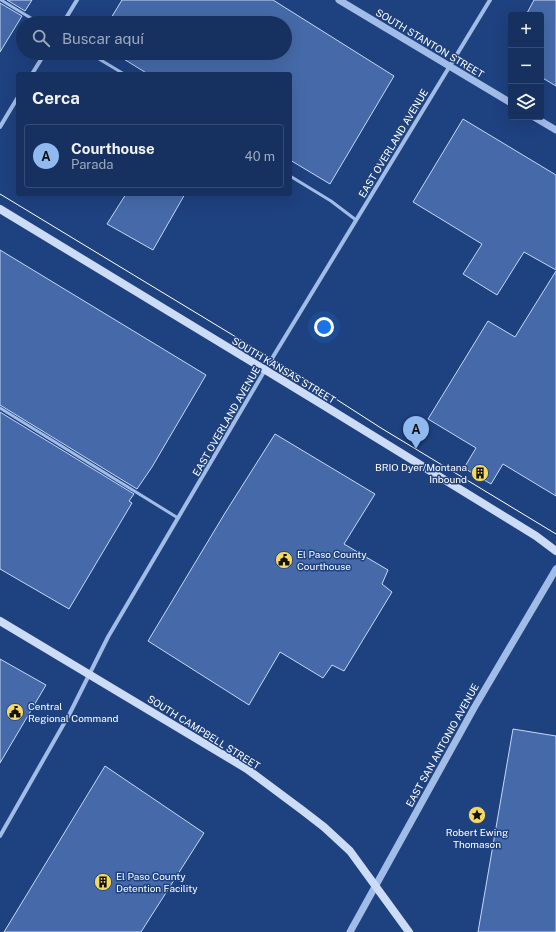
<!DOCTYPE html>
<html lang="es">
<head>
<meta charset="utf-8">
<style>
  :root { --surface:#16315f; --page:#233d68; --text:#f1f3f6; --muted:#9ea9bd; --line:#354c74; --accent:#90b9f0 }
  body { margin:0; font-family:"Public Sans",sans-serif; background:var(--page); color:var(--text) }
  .controls { position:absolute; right:12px; top:12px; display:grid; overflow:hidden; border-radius:4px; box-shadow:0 4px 16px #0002 }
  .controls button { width:36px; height:36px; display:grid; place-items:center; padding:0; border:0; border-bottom:1px solid var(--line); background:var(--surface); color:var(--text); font:20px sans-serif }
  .you { position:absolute; left:324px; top:327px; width:14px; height:14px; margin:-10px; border:3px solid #fff; border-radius:50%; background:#1a73e8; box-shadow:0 0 0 6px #1a73e833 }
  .badge { display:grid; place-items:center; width:26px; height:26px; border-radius:50%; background:var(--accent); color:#111; font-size:13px; font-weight:700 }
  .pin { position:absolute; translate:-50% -33px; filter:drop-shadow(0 1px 2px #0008) }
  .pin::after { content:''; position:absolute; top:21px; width:14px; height:12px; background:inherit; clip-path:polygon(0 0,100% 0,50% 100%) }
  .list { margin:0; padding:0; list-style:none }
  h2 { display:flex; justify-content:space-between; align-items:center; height:52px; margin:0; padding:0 16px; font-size:17px }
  h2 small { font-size:13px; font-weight:400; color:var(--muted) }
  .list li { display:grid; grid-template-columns:26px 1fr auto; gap:12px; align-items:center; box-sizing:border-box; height:64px; margin:0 8px 8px; padding:0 8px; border:1px solid var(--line); border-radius:4px }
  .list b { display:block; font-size:15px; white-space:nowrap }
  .list p { margin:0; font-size:13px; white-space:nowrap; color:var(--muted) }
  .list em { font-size:13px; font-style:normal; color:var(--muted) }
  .icon { flex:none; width:22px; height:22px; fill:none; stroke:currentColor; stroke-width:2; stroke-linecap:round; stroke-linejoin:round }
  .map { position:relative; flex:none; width:556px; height:932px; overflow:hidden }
  .search { position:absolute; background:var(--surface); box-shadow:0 4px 16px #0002; left:16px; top:16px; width:276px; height:44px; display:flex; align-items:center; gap:10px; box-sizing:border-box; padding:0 14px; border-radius:22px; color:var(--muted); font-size:15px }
  .panel { position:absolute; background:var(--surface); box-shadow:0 4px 16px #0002; left:16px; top:72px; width:276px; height:124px; border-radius:4px }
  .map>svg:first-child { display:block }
</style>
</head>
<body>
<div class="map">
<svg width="556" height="932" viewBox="0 0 556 932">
  <rect width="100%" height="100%" fill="#1e417f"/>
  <g fill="#466aa9" stroke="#c6d8f6">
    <polygon points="7,0 32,0 25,11"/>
    <polygon points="122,0 273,0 394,76 330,184 290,160 290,74 148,74 114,53 285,53 285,23 108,23"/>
    <polygon points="534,0 556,0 556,86 541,77 541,15 526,15"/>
    <polygon points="0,3 22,16 0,52"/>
    <polygon points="463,119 556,175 556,270 524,252 497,295 463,274 482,244 413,202"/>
    <polygon points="126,194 185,194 153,250 107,224"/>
    <polygon points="0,250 206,375 152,467 137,489 0,405"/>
    <polygon points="556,271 556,496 503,464 491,484 464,468 476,448 428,419 488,321 515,337"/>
    <polygon points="0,412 134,494 129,501 132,503 69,609 0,569"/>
    <polygon points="275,434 375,494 344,544 388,570 382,584 392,592 344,671 332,665 323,678 280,652 249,705 148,641 225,513"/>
    <polygon points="0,659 46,685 0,763"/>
    <polygon points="513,729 556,736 556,932 478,932"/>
    <polygon points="105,766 204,833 141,932 4,932"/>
  </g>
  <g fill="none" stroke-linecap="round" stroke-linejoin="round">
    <g stroke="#a2bce8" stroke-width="3">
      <polyline points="1,0 39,23"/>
      <polyline points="89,53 124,74"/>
      <polyline points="290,176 331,201 356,220"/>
      <polyline points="0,408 178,518"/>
    </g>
    <g stroke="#a2bce8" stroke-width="4">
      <polyline points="63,23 77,0"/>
      <polyline points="32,74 45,53"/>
      <polyline points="0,127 18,97"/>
      <polyline points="0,836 70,713 108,637 265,370 490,0"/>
    </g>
    <g stroke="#a2bce8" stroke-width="7">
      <polyline points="339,0 511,103"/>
      <polyline points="534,117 556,130"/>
      <polyline points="350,932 474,708 556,569"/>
    </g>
    <g stroke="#cddcf6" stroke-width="8">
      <polyline points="0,209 323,405 536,536 556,551"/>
      <polyline points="0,621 247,769 302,810 324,827 350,851 409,932"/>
    </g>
    <polyline stroke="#fff" stroke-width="1" points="0,194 297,374 381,428 556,534"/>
  </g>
  <defs>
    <symbol id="building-disc" viewBox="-11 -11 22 22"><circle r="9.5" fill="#f7d861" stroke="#1e417f"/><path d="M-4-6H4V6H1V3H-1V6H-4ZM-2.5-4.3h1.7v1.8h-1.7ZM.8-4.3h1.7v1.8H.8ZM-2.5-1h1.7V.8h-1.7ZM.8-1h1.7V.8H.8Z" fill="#111"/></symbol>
    <symbol id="civic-disc" viewBox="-11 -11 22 22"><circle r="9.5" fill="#f7d861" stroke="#1e417f"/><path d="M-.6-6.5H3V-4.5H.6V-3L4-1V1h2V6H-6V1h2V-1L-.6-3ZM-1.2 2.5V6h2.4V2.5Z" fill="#111"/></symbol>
    <symbol id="sight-disc" viewBox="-11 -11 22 22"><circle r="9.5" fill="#f7d861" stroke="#1e417f"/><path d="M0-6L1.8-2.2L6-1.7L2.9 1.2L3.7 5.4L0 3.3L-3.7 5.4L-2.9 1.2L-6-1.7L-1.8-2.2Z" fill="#111"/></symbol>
  </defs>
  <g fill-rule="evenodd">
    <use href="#building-disc" x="470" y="463" width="20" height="20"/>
    <use href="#civic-disc" x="274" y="550" width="20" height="20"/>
    <use href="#civic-disc" x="5" y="702" width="20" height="20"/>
    <use href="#sight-disc" x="467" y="805" width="20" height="20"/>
    <use href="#building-disc" x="93" y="872" width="20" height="20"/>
  </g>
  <g text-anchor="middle" stroke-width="3" stroke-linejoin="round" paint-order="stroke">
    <g font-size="10" fill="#fff" stroke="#1e417f">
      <text transform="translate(430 43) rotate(31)" y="4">SOUTH STANTON STREET</text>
      <text transform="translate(393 143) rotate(-59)" y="4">EAST OVERLAND AVENUE</text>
      <text transform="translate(284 370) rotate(31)" y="4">SOUTH KANSAS STREET</text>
      <text transform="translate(226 421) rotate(-60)" y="4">EAST OVERLAND AVENUE</text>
      <text transform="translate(204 732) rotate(32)" y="4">SOUTH CAMPBELL STREET</text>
      <text transform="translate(442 745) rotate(-61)" y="4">EAST SAN ANTONIO AVENUE</text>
    </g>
    <g font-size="10" fill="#fff" stroke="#1e417f" text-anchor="start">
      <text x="467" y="471" text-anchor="end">BRIO Dyer/Montana<tspan x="467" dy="12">Inbound</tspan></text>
      <text x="297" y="558">El Paso County<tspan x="297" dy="12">Courthouse</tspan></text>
      <text x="28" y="710">Central<tspan x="28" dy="12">Regional Command</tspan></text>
      <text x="477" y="836" text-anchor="middle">Robert Ewing<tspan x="477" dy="12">Thomason</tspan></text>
      <text x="116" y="880">El Paso County<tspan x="116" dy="12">Detention Facility</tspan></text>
    </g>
  </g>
</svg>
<div class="controls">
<button>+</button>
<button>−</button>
<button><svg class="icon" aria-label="layers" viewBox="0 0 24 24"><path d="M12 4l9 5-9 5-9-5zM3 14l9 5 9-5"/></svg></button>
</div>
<div class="you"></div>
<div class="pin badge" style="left:416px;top:449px">A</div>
<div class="search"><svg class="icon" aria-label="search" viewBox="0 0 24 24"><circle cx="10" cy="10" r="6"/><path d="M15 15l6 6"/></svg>Buscar aquí</div>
<section class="panel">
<h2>Cerca<small></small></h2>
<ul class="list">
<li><span class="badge">A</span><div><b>Courthouse</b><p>Parada</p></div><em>40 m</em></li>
</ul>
</section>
</div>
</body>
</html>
